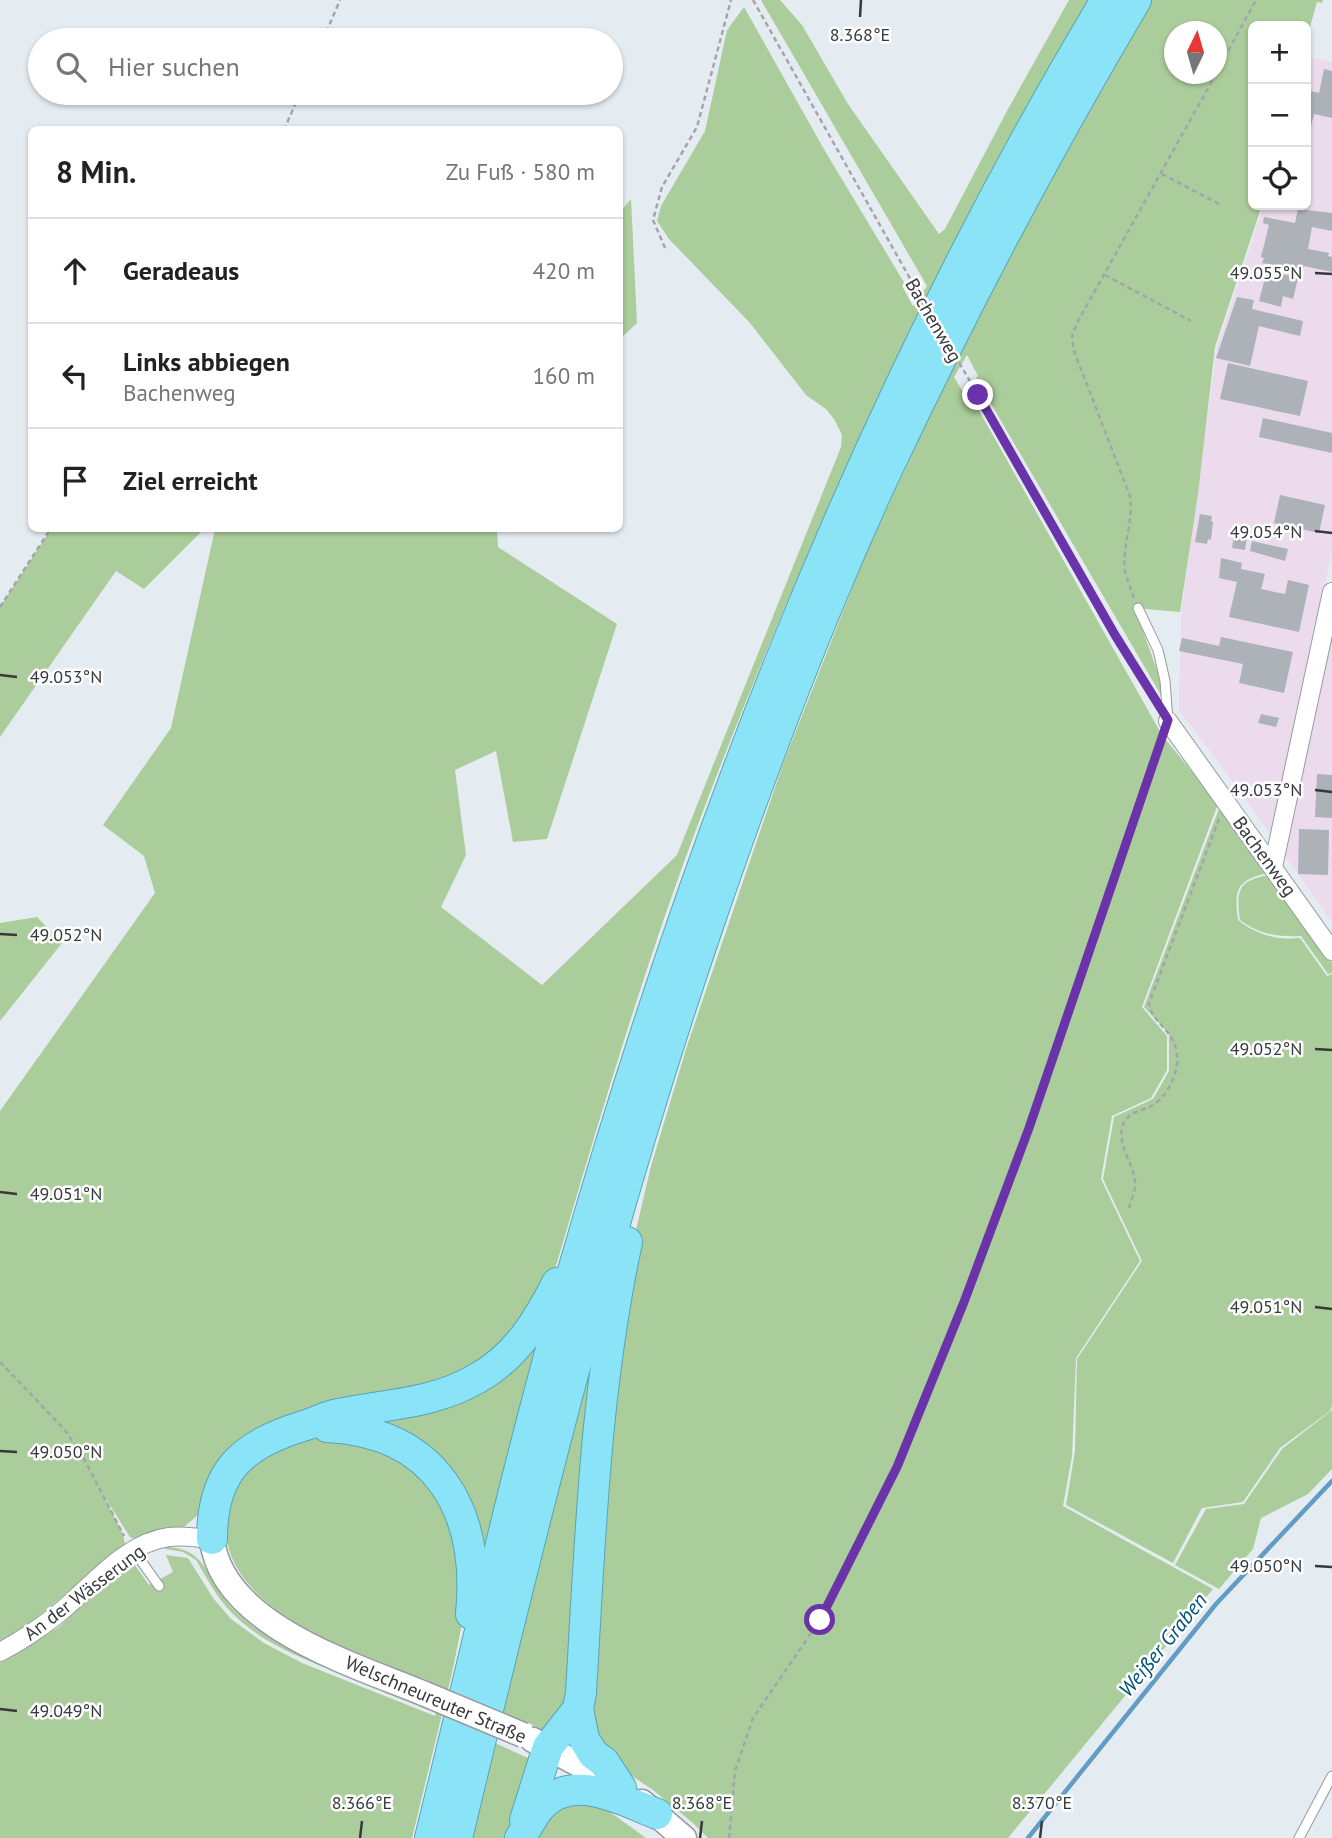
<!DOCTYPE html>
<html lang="de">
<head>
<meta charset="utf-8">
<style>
  :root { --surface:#fff; --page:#f2f2f2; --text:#222; --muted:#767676; --line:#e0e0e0 }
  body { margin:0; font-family:"PT Sans",sans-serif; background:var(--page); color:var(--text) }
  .controls { position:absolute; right:21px; top:21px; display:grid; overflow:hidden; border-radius:10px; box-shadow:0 2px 5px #0004 }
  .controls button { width:63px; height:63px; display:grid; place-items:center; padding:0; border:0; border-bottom:2px solid var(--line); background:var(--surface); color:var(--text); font:35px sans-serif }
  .compass { position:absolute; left:1164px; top:21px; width:63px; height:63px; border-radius:50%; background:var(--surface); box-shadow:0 2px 5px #0004; rotate:5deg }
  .stop { position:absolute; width:21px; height:21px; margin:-16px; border:5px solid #6a33a9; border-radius:50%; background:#fff }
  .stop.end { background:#6a33a9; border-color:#fff; box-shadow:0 2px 7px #0008 }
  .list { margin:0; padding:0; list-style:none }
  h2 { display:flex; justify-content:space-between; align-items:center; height:91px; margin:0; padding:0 28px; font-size:30px }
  h2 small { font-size:23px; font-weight:400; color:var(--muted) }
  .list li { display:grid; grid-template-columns:46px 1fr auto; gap:21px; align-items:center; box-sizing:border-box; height:105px; padding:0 28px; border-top:2px solid var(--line) }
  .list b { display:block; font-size:26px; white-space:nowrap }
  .list p { margin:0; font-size:23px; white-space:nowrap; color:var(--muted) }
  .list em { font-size:23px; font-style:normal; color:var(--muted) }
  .icon { flex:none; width:38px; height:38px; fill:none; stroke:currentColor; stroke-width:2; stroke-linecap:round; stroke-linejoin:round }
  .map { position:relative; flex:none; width:1332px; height:1838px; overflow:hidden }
  .search { position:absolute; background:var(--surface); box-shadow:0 2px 5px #0004; left:28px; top:28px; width:595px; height:77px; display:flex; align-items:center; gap:18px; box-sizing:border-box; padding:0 24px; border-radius:38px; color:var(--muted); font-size:26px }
  .panel { position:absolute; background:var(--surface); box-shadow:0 2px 5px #0004; left:28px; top:126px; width:595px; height:406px; border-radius:10px }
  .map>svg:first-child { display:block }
</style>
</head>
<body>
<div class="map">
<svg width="1332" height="1838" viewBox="0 0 1332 1838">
  <rect width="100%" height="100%" fill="#e5ecf1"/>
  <polygon fill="#ebdbed" points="1306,57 1332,62 1332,551 1323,593 1332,595 1332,922 1226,772 1179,710 1181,615 1217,347 1264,205 1306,205"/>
  <g fill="#abcd9b" fill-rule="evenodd">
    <path d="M 761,0 L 780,0 L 802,25 L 848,104 L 939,234 L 945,229 L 1008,109 L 1069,0 L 1090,0 C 937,259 810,530 703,811 C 646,960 601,1113 556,1266 L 545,1293 L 472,1375 L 319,1410 L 184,1527 L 157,1532 L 138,1540 L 130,1537 L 104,1496 L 123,1534 L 126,1549 C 80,1575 46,1617 0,1642 L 0,1111 L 155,893 L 144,856 L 103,825 L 171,728 L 215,529 L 497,529 L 498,547 L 617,624 L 547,839 L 513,842 L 496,751 L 455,770 L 466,855 L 441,907 L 542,985 L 677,855 L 841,447 L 842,435 L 834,419 L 826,409 L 806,395 L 750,323 L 669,239 L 657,221 L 661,206 L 705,131 L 727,30 L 744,7 L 825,151 L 905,284 L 902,286 L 913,306 L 927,286 Z"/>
    <path d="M 1152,0 L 1323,0 L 1322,3 L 1317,2 L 1306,41 L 1306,26 L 1253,26 L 1253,205 L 1262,205 L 1215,347 L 1198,494 L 1180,612 L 1135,608 L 1160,679 L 1161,695 L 976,378 L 978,376 L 967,355 L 954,377 L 969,402 L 973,400 L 1162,735 L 1218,804 L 1142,1007 L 1167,1036 L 1167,1070 L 1151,1098 L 1112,1116 L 1101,1179 L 1140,1261 L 1076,1358 L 1072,1456 L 1063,1506 L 1213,1589 L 1008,1838 L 708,1838 L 694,1824 L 653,1790 L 605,1758 L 589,1737 L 589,1655 L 632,1247 L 651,1166 L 687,1046 L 783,764 L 866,553 L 962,347 L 1018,238 ZM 1174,32 L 1216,32 L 1216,74 L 1174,74 Z"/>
    <polygon points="631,199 637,323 620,339 620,212"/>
    <polygon points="51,529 204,529 144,589 116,571 0,737 0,607"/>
    <path d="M 1220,806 L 1268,873 C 1236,880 1234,890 1238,920 C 1257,935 1276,940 1300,938 L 1327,976 L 1332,974 L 1332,1406 L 1330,1411 L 1280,1448 L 1243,1502 L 1202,1508 L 1173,1563 L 1066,1505 L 1075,1451 L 1077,1359 L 1142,1261 L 1103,1179 L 1114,1117 L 1153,1099 L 1169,1071 L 1169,1034 L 1144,1007 Z"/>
    <path d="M 1270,875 L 1332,963 L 1332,973 L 1328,974 L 1301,936 C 1277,937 1259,934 1240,920 C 1236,890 1238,880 1270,875 Z"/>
    <polygon points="37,917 62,943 0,1021 0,923"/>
    <polygon points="610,1285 575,1690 548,1731 532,1731 533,1725 502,1712"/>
    <polygon points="542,1325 480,1573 464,1502 352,1418 406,1410"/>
    <polygon points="1332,1410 1332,1469 1308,1494 1261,1518 1253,1549 1219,1589 1175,1565 1206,1509 1244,1504 1282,1449"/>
    <path d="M 333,1435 L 396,1450 L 451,1508 L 464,1614 L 452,1673 L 412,1838 L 0,1838 L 0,1663 L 59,1627 L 116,1574 L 134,1564 L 149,1585 L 173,1572 L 166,1555 L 188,1558 L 213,1598 L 231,1619 L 264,1643 L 302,1663 L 435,1716 L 442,1687 L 420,1677 L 416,1681 C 355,1654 229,1610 226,1531 C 226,1516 230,1504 235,1490 C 248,1453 298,1438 333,1435 Z"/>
    <path d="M 165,1547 C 208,1547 207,1582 233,1609 C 266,1643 313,1659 355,1679 C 311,1662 261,1645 228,1609 C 215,1594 206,1577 196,1560 L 183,1552 L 165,1549 Z"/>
    <polygon points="495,1743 537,1762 510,1838 472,1838"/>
    <polygon points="571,1802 603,1807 646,1838 534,1838 543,1822"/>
  </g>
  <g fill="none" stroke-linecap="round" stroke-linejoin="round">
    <polyline stroke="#629cc5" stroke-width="4.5" points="1028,1838 1216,1604 1332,1481"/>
  </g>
  <g fill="#acb2b8">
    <polygon points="1324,69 1332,71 1332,118 1314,114 1306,147 1306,90 1319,93"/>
    <polygon points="1298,209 1332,213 1332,231 1312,227 1308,249 1329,253 1328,256 1332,257 1332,272 1304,266 1303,270 1262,263 1264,258 1261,257 1269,225 1263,223 1264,217 1295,223"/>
    <polygon points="1267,270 1298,278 1293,299 1283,296 1281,307 1259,301"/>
    <polygon points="1237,297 1254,300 1252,309 1303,321 1300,336 1259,326 1250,366 1216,358"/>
    <polygon points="1228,363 1308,381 1300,416 1220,399"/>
    <polygon points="1263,418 1332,433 1332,453 1259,437"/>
    <polygon points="1280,495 1325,505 1319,533 1274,523"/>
    <polygon points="1200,514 1212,516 1211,521 1213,522 1211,540 1208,539 1207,544 1195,542"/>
    <polygon points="1234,536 1247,538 1245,550 1232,548"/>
    <polygon points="1252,541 1288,549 1285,561 1250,551"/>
    <polygon points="1221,558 1242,563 1241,569 1265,574 1261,589 1285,594 1288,580 1309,585 1299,632 1229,617 1237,582 1219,578"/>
    <polygon points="1221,637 1293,652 1284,693 1239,683 1243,664 1179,651 1182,638 1219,646"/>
    <polygon points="1261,714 1279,718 1276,727 1258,723"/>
    <polygon points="1317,774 1332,775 1332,818 1315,817"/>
    <polygon points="1299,829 1329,830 1328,875 1298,874"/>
  </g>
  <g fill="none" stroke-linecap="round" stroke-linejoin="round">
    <defs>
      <g id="service">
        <polyline points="1138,608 1158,650 1165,681 1168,721"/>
        <polyline points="134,1551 159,1586"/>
        <polyline points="1299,1838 1332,1776"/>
      </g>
      <g id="minor">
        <polyline points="1168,721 1332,951"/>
        <polyline points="1273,867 1332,592"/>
        <path d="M 0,1652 C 19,1642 37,1630 54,1617 C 89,1590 123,1543 169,1537 C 183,1535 199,1538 212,1539"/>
      </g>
      <g id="secondary">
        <path d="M 212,1539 C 221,1626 358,1666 425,1694"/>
        <polyline points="533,1740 612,1782"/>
        <polyline points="642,1802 684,1838"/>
      </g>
      <g id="trunk">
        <path d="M 327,1427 C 437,1432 481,1511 471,1614"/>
        <path d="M 212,1539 C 212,1472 241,1445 303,1426 C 314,1423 326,1416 338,1414 C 386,1404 433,1404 476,1379 C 516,1357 537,1322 557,1283"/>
        <path d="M 621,1788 L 604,1762 L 593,1754 L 584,1739 L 578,1709 L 581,1693 C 590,1542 595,1390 627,1242"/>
        <polyline points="525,1820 548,1747 578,1709"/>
        <path d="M 430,1838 C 473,1665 511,1491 559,1320 C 688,859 859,411 1106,0"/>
        <path d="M 457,1838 C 531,1530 606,1223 709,923 C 761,771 818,618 886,472 C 962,311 1045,153 1136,0"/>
        <path d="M 520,1838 C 527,1828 533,1815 541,1806 C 574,1772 621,1800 657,1814"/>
      </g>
    </defs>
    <use href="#service" stroke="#959ba0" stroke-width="11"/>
    <use href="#minor" stroke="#959ba0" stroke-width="20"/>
    <use href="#secondary" stroke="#959ba0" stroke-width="27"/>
    <use href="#trunk" stroke="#5aa3b4" stroke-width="32"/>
    <g stroke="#a1a6ab" stroke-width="2.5" stroke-dasharray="5 3.5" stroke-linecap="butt">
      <polyline points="753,0 912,282"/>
      <polyline points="323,40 340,0"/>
      <polyline points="1216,73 1256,0"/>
      <polyline points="284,130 300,93"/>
      <polyline points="1162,174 1221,205"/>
      <polyline points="665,248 653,220 662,187 697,127 731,0"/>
      <polyline points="1105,275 1191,321"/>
      <polyline points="978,395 1153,697"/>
      <path d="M 1134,598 C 1131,589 1127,580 1125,570 C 1122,545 1134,521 1130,496 L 1074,351 L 1072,336 L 1077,323 L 1216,74"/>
      <polyline points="0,607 51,528"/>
      <path d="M 1129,1208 C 1131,1200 1136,1190 1135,1182 C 1134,1163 1116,1145 1123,1125 C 1128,1111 1141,1112 1153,1105 C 1166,1097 1175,1079 1177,1064 C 1180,1030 1151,1025 1149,1003 L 1219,819"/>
      <polyline points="0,1362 65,1430 83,1457 124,1536"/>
      <polyline points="729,1838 735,1771 753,1718 820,1620 864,1535 897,1467 964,1302 1029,1128 1160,740"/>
    </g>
    <use href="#service" stroke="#fff" stroke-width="9"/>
    <use href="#minor" stroke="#fff" stroke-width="18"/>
    <use href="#secondary" stroke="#fff" stroke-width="24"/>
    <use href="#trunk" stroke="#8ae3f7" stroke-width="30"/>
    <defs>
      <polyline id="secondary-bridge" points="425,1694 523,1735"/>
    </defs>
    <use href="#secondary-bridge" stroke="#959ba0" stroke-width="27" stroke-linecap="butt"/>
    <polyline stroke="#a1a6ab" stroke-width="2.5" stroke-dasharray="5 3.5" stroke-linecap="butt" points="912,282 978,395"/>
    <use href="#secondary-bridge" stroke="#fff" stroke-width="24"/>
  </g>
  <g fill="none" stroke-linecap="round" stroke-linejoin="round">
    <polyline stroke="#6a33a9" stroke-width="9" points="820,1620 897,1467 964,1302 1029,1128 1168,720 1115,635 978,395"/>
  </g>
  <path fill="none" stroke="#37393c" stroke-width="2.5" d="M 860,17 L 861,0M 1315,273 L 1332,274M 1315,531 L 1332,533M 0,675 L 17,677M 1315,790 L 1332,792M 0,934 L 17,935M 1315,1049 L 1332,1050M 0,1192 L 17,1194M 1315,1307 L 1332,1309M 0,1451 L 17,1452M 1315,1566 L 1332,1567M 0,1709 L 17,1711M 360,1838 L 362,1821M 700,1838 L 702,1821M 1040,1838 L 1042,1821"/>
  <g text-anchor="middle" stroke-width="5" stroke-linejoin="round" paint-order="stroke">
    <g font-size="19" fill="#37393c" stroke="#fff">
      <text transform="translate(934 320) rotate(60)" y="7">Bachenweg</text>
      <text transform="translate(1265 856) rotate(54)" y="7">Bachenweg</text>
      <text transform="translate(84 1592) rotate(-37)" y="7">An der Wässerung</text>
      <text transform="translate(436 1699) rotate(23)" y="7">Welschneureuter Straße</text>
    </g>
    <g font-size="21" font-style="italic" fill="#035077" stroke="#fff">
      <text transform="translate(1163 1645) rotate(-51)" y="7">Weißer Graben</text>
    </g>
  </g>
  <g font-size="18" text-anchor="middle" fill="#37393c" stroke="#fff" stroke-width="5" stroke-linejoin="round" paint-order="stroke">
    <text x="860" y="41">8.368°E</text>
    <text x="1266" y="279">49.055°N</text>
    <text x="1266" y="538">49.054°N</text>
    <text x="66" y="683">49.053°N</text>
    <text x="1266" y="796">49.053°N</text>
    <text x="66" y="941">49.052°N</text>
    <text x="1266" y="1055">49.052°N</text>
    <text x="66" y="1200">49.051°N</text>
    <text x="1266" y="1313">49.051°N</text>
    <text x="66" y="1458">49.050°N</text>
    <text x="1266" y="1572">49.050°N</text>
    <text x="66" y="1717">49.049°N</text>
    <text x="362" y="1809">8.366°E</text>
    <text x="702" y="1809">8.368°E</text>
    <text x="1042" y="1809">8.370°E</text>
  </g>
</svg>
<div class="controls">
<button>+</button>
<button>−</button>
<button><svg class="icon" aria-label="locate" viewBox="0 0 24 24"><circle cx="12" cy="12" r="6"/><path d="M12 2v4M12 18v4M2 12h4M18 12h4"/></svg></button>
</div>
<svg class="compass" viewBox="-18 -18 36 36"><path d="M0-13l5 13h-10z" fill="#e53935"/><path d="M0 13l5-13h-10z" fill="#767676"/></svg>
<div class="stop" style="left:820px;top:1620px"></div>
<div class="stop end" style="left:978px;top:395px"></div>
<div class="search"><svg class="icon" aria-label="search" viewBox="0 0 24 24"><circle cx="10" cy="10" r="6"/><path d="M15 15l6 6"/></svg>Hier suchen</div>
<section class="panel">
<h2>8 Min.<small>Zu Fuß · 580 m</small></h2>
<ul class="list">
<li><svg class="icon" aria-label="ahead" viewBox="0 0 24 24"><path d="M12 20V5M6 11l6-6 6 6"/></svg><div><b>Geradeaus</b></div><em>420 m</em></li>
<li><svg class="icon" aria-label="left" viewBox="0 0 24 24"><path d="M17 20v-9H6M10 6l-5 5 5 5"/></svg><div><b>Links abbiegen</b><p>Bachenweg</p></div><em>160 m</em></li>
<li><svg class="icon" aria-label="arrive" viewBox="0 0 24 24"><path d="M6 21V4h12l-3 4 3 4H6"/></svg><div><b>Ziel erreicht</b></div></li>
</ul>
</section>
</div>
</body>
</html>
